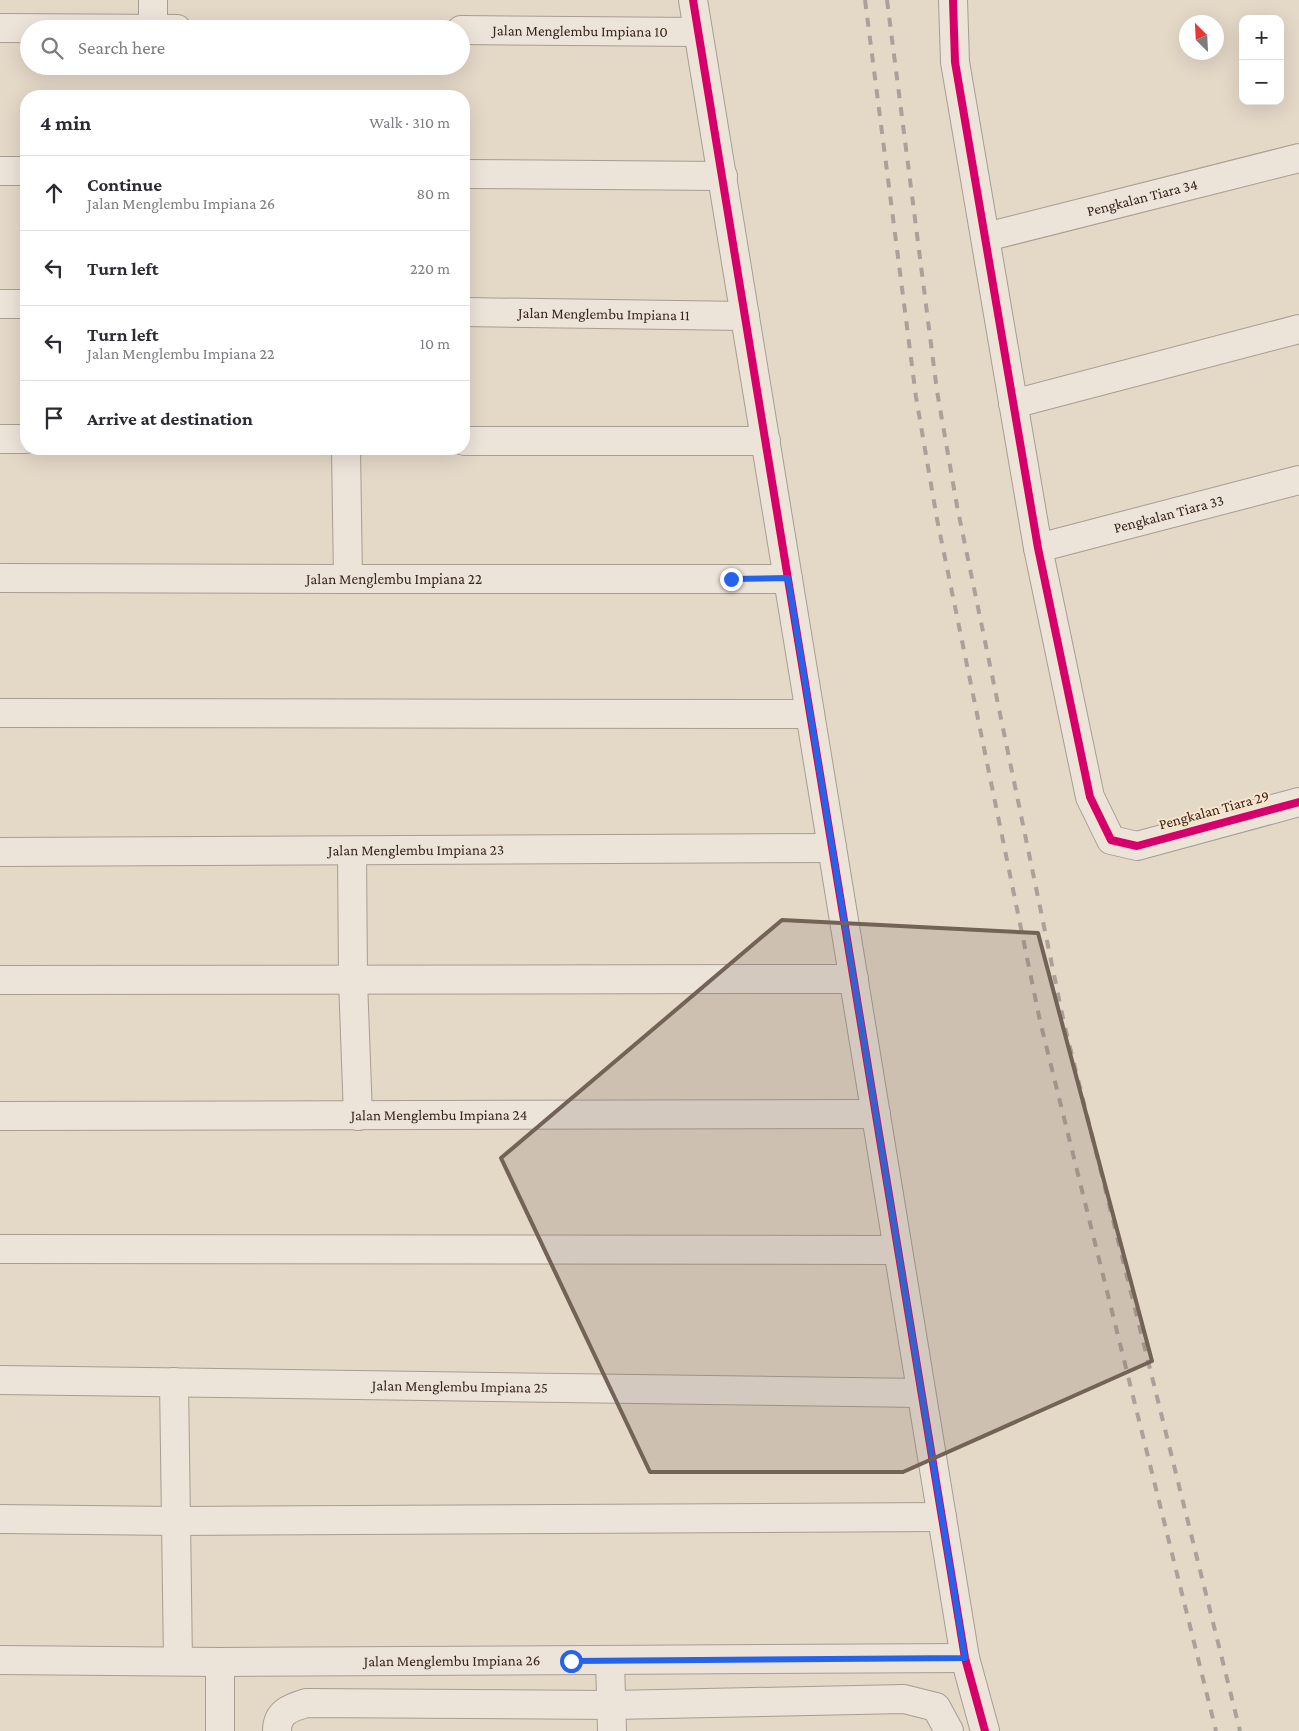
<!DOCTYPE html>
<html lang="en">
<head>
<meta charset="utf-8">
<style>
  :root { --surface:#fff; --page:#f7f7f7; --text:#2b2b33; --muted:#7c7c81; --line:#e1e1e2 }
  body { margin:0; font-family:"Crimson Pro",serif; background:var(--page); color:var(--text) }
  .controls { position:absolute; right:15px; top:15px; display:grid; overflow:hidden; border-radius:10px; box-shadow:0 5px 20px #0002 }
  .controls button { width:45px; height:45px; display:grid; place-items:center; padding:0; border:0; border-bottom:1px solid var(--line); background:var(--surface); color:var(--text); font:25px sans-serif }
  .compass { position:absolute; left:1179px; top:15px; width:45px; height:45px; border-radius:50%; background:var(--surface); box-shadow:0 5px 20px #0002; rotate:336deg }
  .stop { position:absolute; width:15px; height:15px; margin:-11px; border:4px solid #2563eb; border-radius:50%; background:#fff }
  .stop.end { background:#2563eb; border-color:#fff; box-shadow:0 1px 5px #0008 }
  .list { margin:0; padding:0; list-style:none }
  h2 { display:flex; justify-content:space-between; align-items:center; height:65px; margin:0; padding:0 20px; font-size:21px }
  h2 small { font-size:16px; font-weight:400; color:var(--muted) }
  .list li { display:grid; grid-template-columns:32px 1fr auto; gap:15px; align-items:center; box-sizing:border-box; height:75px; padding:0 20px; border-top:1px solid var(--line) }
  .list b { display:block; font-size:19px; white-space:nowrap }
  .list p { margin:0; font-size:16px; white-space:nowrap; color:var(--muted) }
  .list em { font-size:16px; font-style:normal; color:var(--muted) }
  .icon { flex:none; width:28px; height:28px; fill:none; stroke:currentColor; stroke-width:2; stroke-linecap:round; stroke-linejoin:round }
  .map { position:relative; flex:none; width:1299px; height:1731px; overflow:hidden }
  .search { position:absolute; background:var(--surface); box-shadow:0 5px 20px #0002; left:20px; top:20px; width:450px; height:55px; display:flex; align-items:center; gap:12px; box-sizing:border-box; padding:0 18px; border-radius:28px; color:var(--muted); font-size:19px }
  .panel { position:absolute; background:var(--surface); box-shadow:0 5px 20px #0002; left:20px; top:90px; width:450px; height:365px; border-radius:20px }
  .map>svg:first-child { display:block }
</style>
</head>
<body>
<div class="map">
<svg width="1299" height="1731" viewBox="0 0 1299 1731">
  <rect width="100%" height="100%" fill="#e4d8c7"/>
  <g fill="none" stroke-linecap="round" stroke-linejoin="round">
    <defs>
      <g id="minor">
        <polyline points="693,0 965,1658 985,1731"/>
        <polyline points="953,0 955,62 1038,548 1090,797 1111,840 1137,846 1299,802"/>
        <polyline points="0,28 177,29"/>
        <polyline points="153,29 153,0"/>
        <path id="s1" d="M 461,30 L 698,32"/>
        <polyline points="0,171 26,171"/>
        <polyline points="464,174 723,176"/>
        <path id="s2" d="M 986,237 L 1299,158"/>
        <polyline points="0,304 26,304"/>
        <path id="s3" d="M 464,312 L 745,316"/>
        <polyline points="1013,404 1299,329"/>
        <polyline points="0,439 26,439"/>
        <polyline points="464,441 766,441"/>
        <polyline points="346,449 348,579"/>
        <path id="s4" d="M 1038,548 L 1299,480"/>
        <path id="s5" d="M 0,578 L 348,579 L 788,579"/>
        <polyline points="0,713 810,714"/>
        <polyline points="352,851 353,980 358,1116"/>
        <path id="s6" d="M 0,852 L 832,848"/>
        <polyline points="0,980 854,979"/>
        <path id="s7" d="M 0,1116 L 876,1114"/>
        <polyline points="0,1249 897,1250"/>
        <path id="s8" d="M 0,1380 L 921,1393"/>
        <polyline points="174,1382 178,1661"/>
        <polyline points="0,1519 175,1521 942,1517"/>
        <path id="s9" d="M 0,1660 L 220,1662 L 965,1658"/>
        <polyline points="610,1661 612,1731"/>
        <polyline points="220,1731 220,1662"/>
        <path d="M 277,1731 C 277,1712 290,1708 306,1703 L 612,1705 L 904,1699 L 936,1707 L 949,1731"/>
      </g>
    </defs>
    <use href="#minor" stroke="#a89d91" stroke-width="30"/>
    <use href="#minor" stroke="#ece3d9" stroke-width="28"/>
    <g stroke="#aaa29a" stroke-width="4" stroke-dasharray="9 9" stroke-linecap="butt">
      <polyline points="865,0 916,397 937,519 1040,1021 1216,1731"/>
      <polyline points="887,0 937,391 957,506 1064,1023 1240,1731"/>
    </g>
    <defs>
      <g id="cycleway">
        <polyline points="693,0 965,1658 985,1731"/>
        <polyline points="953,0 955,62 1038,548 1090,797 1111,840 1137,846 1299,802"/>
      </g>
    </defs>
    <use href="#cycleway" stroke="#f8e4ca" stroke-width="11"/>
    <use href="#cycleway" stroke="#d6006c" stroke-width="8"/>
  </g>
  <g fill="none" stroke-linecap="round" stroke-linejoin="round">
    <polyline stroke="#2563eb" stroke-width="6" points="571,1661 965,1658 788,578 731,579"/>
  </g>
  <path fill="#736256" fill-opacity="0.2" stroke="#736256" stroke-width="4" stroke-linejoin="round" d="M 782,920 L 1038,933 L 1152,1361 L 903,1472 L 650,1472 L 501,1158 Z"/>
  <g text-anchor="middle" stroke-width="4" stroke-linejoin="round" paint-order="stroke">
    <g font-size="15" fill="#362319" stroke="#f8e4ca">
      <text dy="5" stroke="none"><textPath href="#s1" startOffset="119">Jalan Menglembu Impiana 10</textPath></text>
      <text dy="5" stroke="none"><textPath href="#s2" startOffset="161">Pengkalan Tiara 34</textPath></text>
      <text dy="5" stroke="none"><textPath href="#s3" startOffset="140">Jalan Menglembu Impiana 11</textPath></text>
      <text dy="5" stroke="none"><textPath href="#s4" startOffset="135">Pengkalan Tiara 33</textPath></text>
      <text dy="5" stroke="none"><textPath href="#s5" startOffset="394">Jalan Menglembu Impiana 22</textPath></text>
      <text transform="translate(1214 810) rotate(-15)" y="5">Pengkalan Tiara 29</text>
      <text dy="5" stroke="none"><textPath href="#s6" startOffset="416">Jalan Menglembu Impiana 23</textPath></text>
      <text dy="5" stroke="none"><textPath href="#s7" startOffset="439">Jalan Menglembu Impiana 24</textPath></text>
      <text dy="5" stroke="none"><textPath href="#s8" startOffset="460">Jalan Menglembu Impiana 25</textPath></text>
      <text dy="5" stroke="none"><textPath href="#s9" startOffset="452">Jalan Menglembu Impiana 26</textPath></text>
    </g>
  </g>
</svg>
<div class="controls">
<button>+</button>
<button>−</button>
</div>
<svg class="compass" viewBox="-18 -18 36 36"><path d="M0-13l5 13h-10z" fill="#e53935"/><path d="M0 13l5-13h-10z" fill="#7c7c81"/></svg>
<div class="stop" style="left:571px;top:1661px"></div>
<div class="stop end" style="left:731px;top:579px"></div>
<div class="search"><svg class="icon" aria-label="search" viewBox="0 0 24 24"><circle cx="10" cy="10" r="6"/><path d="M15 15l6 6"/></svg>Search here</div>
<section class="panel">
<h2>4 min<small>Walk · 310 m</small></h2>
<ul class="list">
<li><svg class="icon" aria-label="ahead" viewBox="0 0 24 24"><path d="M12 20V5M6 11l6-6 6 6"/></svg><div><b>Continue</b><p>Jalan Menglembu Impiana 26</p></div><em>80 m</em></li>
<li><svg class="icon" aria-label="left" viewBox="0 0 24 24"><path d="M17 20v-9H6M10 6l-5 5 5 5"/></svg><div><b>Turn left</b></div><em>220 m</em></li>
<li><svg class="icon" aria-label="left" viewBox="0 0 24 24"><path d="M17 20v-9H6M10 6l-5 5 5 5"/></svg><div><b>Turn left</b><p>Jalan Menglembu Impiana 22</p></div><em>10 m</em></li>
<li><svg class="icon" aria-label="arrive" viewBox="0 0 24 24"><path d="M6 21V4h12l-3 4 3 4H6"/></svg><div><b>Arrive at destination</b></div></li>
</ul>
</section>
</div>
</body>
</html>
